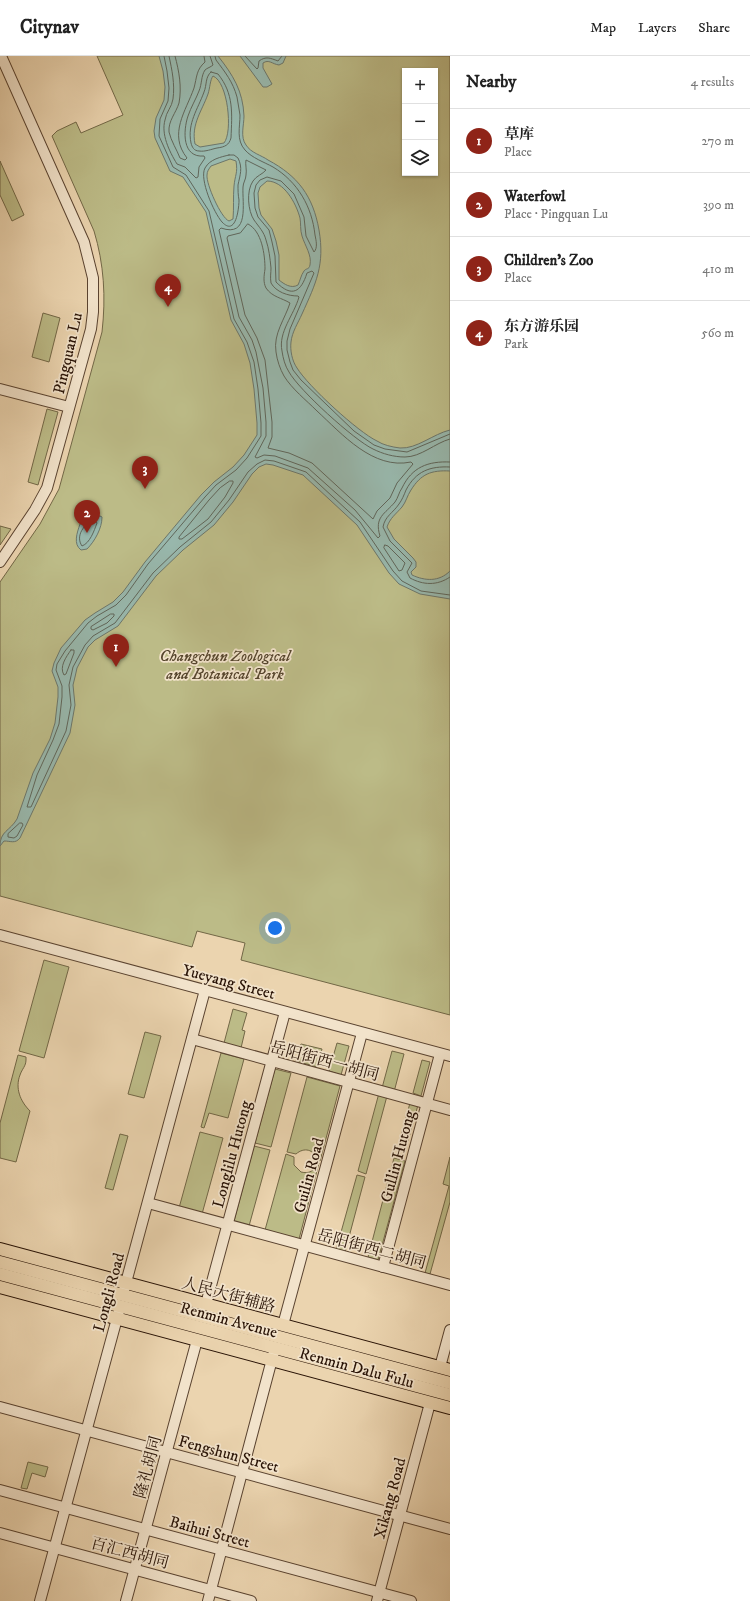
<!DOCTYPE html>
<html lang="en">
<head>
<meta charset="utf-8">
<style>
  :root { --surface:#fff; --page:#f2f2f2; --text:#222; --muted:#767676; --line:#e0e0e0; --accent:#8f2418 }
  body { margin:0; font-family:"IM FELL DW Pica","Noto Serif SC",serif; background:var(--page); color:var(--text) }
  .controls { position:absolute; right:12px; top:12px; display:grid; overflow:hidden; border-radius:0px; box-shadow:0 1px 3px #0004 }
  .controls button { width:36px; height:36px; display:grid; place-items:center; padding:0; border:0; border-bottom:1px solid var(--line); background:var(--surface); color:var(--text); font:20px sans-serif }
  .you { position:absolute; left:275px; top:872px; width:14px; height:14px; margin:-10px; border:3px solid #fff; border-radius:50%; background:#1a73e8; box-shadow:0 0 0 6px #1a73e833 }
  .badge { display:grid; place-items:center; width:26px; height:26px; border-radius:50%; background:var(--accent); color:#fff; font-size:13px; font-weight:700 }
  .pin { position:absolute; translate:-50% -33px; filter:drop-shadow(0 1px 2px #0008) }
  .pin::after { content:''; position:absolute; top:21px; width:14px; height:12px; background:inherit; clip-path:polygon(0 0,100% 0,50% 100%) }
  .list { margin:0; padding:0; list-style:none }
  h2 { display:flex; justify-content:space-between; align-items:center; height:52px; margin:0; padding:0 16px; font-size:17px }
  h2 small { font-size:13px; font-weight:400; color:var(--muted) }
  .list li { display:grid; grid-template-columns:26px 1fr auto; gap:12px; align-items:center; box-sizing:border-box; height:64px; padding:0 16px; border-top:1px solid var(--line) }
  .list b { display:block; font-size:15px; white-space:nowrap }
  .list p { margin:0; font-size:13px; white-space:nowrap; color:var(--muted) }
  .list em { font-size:13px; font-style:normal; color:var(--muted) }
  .icon { flex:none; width:22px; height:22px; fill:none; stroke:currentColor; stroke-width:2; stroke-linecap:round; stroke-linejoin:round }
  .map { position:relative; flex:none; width:450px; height:1545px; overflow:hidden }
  header { display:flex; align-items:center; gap:24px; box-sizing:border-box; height:56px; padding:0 20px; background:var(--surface); border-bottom:1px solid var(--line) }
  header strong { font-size:19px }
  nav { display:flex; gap:22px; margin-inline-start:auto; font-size:14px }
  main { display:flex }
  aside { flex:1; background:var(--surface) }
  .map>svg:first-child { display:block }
</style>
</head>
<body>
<header>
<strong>Citynav</strong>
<nav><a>Map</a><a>Layers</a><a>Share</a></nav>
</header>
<main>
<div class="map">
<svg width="450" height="1545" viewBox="0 0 450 1545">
  <rect width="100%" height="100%" fill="#ebd4af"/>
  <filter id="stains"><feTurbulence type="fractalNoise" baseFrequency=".005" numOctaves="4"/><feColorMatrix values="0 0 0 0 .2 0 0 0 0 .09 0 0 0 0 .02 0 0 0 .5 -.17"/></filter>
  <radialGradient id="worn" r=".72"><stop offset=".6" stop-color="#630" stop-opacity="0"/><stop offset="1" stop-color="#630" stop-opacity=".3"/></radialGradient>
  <g fill="#bcbb87" stroke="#726746" fill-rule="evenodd">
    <path d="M 97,0 L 450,0 L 450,959 L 241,904 L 245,887 L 197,875 L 192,891 L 0,840 L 0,526 L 40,468 L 59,433 L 102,276 C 106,241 104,208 94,175 L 52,80 L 57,75 L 76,66 L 81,77 L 123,59 ZM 405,15 L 435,15 L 435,117 L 405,117 Z"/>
    <polygon points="0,105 24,159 12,165 0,139"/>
    <polygon points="43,257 60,262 49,306 32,301"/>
    <polygon points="47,353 58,356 38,429 28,426"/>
    <polygon points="0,470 11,473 0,489"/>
    <polygon points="44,904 69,911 44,1002 19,995"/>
    <polygon points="233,953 247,957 242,974 245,975 241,992 224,987"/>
    <polygon points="145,976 161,980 144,1042 128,1038"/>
    <polygon points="337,987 349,990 341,1019 329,1015"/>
    <polygon points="301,988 322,993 317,1011 296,1005"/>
    <polygon points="392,995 404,998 394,1036 382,1032"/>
    <polygon points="221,997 244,1003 228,1062 209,1057 204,1072 201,1071"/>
    <path d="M 18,999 L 26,1001 L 26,1004 C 26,1010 22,1013 20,1019 C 15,1032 20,1045 30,1055 L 16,1106 L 0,1102 L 0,1067 Z"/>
    <polygon points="422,1004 430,1006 421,1040 413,1037"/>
    <polygon points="275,1013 291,1017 271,1091 255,1087"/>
    <path d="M 307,1021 L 340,1030 L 320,1105 L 317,1104 C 314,1093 304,1091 296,1098 L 287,1096 Z"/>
    <polygon points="379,1037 387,1040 366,1118 358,1115"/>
    <polygon points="410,1047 418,1049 408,1085 400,1083"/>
    <polygon points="200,1076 223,1082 202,1158 179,1152"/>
    <polygon points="120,1078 128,1080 113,1134 105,1132"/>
    <polygon points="254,1090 270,1094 249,1170 234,1165"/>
    <path d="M 286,1098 L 294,1101 L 294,1109 L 301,1116 C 309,1118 315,1115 317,1107 L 319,1107 L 299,1183 L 265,1174 Z"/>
    <polygon points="450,1101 450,1146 430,1218 425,1217 449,1130 443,1128"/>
    <polygon points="394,1102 405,1105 378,1204 368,1201"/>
    <polygon points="357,1119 365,1121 345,1196 336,1194"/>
    <polygon points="28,1406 48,1411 45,1421 32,1417 27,1433 21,1432"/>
  </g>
  <g fill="#98b8ad" stroke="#6c766a" fill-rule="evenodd">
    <path d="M 159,0 L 218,0 C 233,19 243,35 244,60 C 244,69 240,81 246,89 C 251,97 261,99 268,104 C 298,120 313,140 319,174 C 325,209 316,227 302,258 C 298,267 292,276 291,286 C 290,294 292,305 297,312 C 308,330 358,376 377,385 C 383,389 392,391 400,392 C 417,393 433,378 450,374 L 450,415 C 431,414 421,418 411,434 C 407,440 406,446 402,451 C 396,458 390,462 387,471 L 394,483 L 413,502 L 416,506 L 416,511 L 411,516 L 412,519 C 425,525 439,526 450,515 L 450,543 L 420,538 L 399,528 L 389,517 L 357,469 L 303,419 L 273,409 L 266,408 L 259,411 L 252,418 L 233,446 L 214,469 L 183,494 L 156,520 L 118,570 L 95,584 L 88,591 L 77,612 L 75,621 L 73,629 L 75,649 L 70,677 L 20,782 C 15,788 11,785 4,785 L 0,790 C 0,775 10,775 17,763 L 33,717 L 50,683 L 55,667 L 58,641 L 58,631 L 52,615 L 54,607 L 61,592 L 85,564 L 95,557 L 113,546 L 123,536 L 145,506 L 201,439 L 214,426 L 233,411 L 244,399 L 257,379 L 257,367 L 254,333 L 250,307 L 244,288 L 231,264 L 206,156 L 183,121 L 170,115 L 155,82 L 154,75 L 156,62 L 164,44 L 165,31 L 163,15 ZM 213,20 C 228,26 233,76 224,87 L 200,91 L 195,88 C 191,68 202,55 208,38 C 210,32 210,24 213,20 ZM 230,103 L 236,105 C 238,117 235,119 234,130 C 233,141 234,152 233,163 L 229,165 C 221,162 206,128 207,119 C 207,115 209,113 211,110 ZM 267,125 C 284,125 296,147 300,162 C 301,167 300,174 302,180 C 305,190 312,199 310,209 C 309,214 306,212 304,215 C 301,219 300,225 298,229 C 291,233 284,228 279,224 L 279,199 L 276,185 L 272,173 L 261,159 L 259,152 L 258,137 L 260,131 Z"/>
    <path d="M 240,0 L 286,0 L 283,7 L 279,9 C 272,8 269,3 263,7 L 263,12 L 272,28 L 267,31 L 263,31 Z"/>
    <path d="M 100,460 L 102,461 C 102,472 95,485 87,493 L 81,494 C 73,488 77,477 80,468 L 90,461 Z"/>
  </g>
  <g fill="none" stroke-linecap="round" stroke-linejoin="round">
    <g stroke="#60665a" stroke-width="1">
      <polyline points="164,0 167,15 169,32 168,45 160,63 159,80 173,111 186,119 209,155 234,263 247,286 254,306 258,333 261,367 261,380 247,402 236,414 216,429 205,441 148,508 126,539 116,549 97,560 88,567 65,595 57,608 56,614 62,630 62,641 59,668 53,684 37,719 27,751 31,751 66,675 71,649 69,629 73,611 85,589 93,580 115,567 153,517 180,491 211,466 229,444 248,416 257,408 265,404 274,405 306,416 360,466 393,515 402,525 421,535 450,539"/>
      <path d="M 169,0 C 172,14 175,28 173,43 C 172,51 166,56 165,64 C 161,78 169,95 177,108 L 185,111 L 196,122 L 198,121 L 199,111 L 205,102 L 204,100 C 182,102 183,75 188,60 C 191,51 196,43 199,35 C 202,28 201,20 205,14 C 207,12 211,11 213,9 L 210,0"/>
      <path d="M 175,0 C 179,15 182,31 179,47 C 176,57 168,65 169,76 C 171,85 177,94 180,102 L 185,104 L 187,102 C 168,78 186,55 194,32 C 197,21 196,14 205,6 L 204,0"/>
      <path d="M 215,0 L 216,4 C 225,16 233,26 237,41 C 238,47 239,53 240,59 C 240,71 236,84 245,94 C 252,102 264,106 273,111 C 298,126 312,151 315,179 C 316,184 318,192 314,196 L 306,180 L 304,161 L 294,138 L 281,125 L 267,121 L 260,124 L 256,129 L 254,137 L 255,152 L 258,161 L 269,174 L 272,186 L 275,200 L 276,226 C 292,242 301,236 307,217 L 312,215 L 314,217 L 290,273 L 287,285 L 287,294 L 290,306 L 293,314 L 301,324 L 354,375 L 374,389 L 385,393 L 407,396 L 450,378"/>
      <path d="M 245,0 L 257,13 L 258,12 L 259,5 C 266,0 270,2 278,5 L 282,0"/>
      <path d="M 211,16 L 218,18 C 234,38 232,57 231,82 C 229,89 225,91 217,92 C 212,93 205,96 199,95 C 194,95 192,91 191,87 C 187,67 198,53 204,36 C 207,29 205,21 211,16 Z"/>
      <path d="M 229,99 L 234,99 L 238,102 C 243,112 240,119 238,129 C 238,134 238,139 239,144 C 239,152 236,181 222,166 C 214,157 199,123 205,112 C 210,103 221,101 229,99 Z"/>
      <path d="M 248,168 C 262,175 265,199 265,213 C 264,220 263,226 266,232 C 272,241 282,242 290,247 C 285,263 273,278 276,296 C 277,304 280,313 284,320 C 292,333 306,344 317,355 C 342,378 373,414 411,406 L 413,408 L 397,427 L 390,442 L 377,455 L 373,463 L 312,407 L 289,397 L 268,392 L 272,381 L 272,366 L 265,304 L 257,282 L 245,259 L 227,182 L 228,180 L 240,177 Z"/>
      <path d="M 450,383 C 435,387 421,401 405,401 C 394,401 383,398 373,393 C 354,384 299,334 289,316 C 285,310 283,302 282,295 C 278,276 294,259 299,241 L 298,240 C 288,240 276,236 271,227 C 270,221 271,217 271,212 C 270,202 269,193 266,184 C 264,176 259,171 254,164 C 248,155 246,135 253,125 C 256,120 263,118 266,114 L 246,104 C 245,108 247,114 246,119 C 246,123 243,127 243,131 C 242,147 250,182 221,172 L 219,174 L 239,261 L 252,284 L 256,296 L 263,332 L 266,366 L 266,380 L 255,401 L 257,402 L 264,399 L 275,400 L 308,412 L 355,454 L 378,482 L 380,480 C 374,461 385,458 395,446 C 398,442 399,436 402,432 C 412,411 428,405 450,406"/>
      <path d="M 450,411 C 430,410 416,415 406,434 C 404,439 402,444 399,448 C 393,457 385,460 383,471 L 390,485 L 412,507 L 407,516 L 410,522 C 423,529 437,530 450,521"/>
      <polygon points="230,425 233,425 233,427 225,441 208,463 182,483 179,483 179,481 209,444 220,432"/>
      <path d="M 95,464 L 97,467 C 94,475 90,487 82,490 C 75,480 84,467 95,464 Z"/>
      <polygon points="385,489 388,490 405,507 402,514 399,515 384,492"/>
      <polygon points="111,558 114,558 114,560 107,567 93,574 91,573 91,571"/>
      <path d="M 71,594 L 74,594 L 74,597 L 66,618 L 64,619 C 59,611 66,601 71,594 Z"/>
      <polygon points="20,767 22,767 23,769 17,780 14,782 8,781 8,778"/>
    </g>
    <defs>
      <g id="minor">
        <polyline points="0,333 69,351"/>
        <polyline points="0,506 35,454 47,432 91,273 93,256 93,222 84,186 1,0"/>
        <polyline points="0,879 450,1000"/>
        <polyline points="192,983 450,1054"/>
        <polyline points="148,1147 450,1229"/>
        <polyline points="383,1211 440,998"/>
        <polyline points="124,1234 205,934"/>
        <polyline points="206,1248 285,956"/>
        <polyline points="283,1269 362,977"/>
        <polyline points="440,1311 450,1274"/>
        <polyline points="0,1351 450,1473"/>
        <polyline points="0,1434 411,1545"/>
        <polyline points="0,1477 251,1545"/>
        <polyline points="40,1545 119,1255"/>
        <polyline points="126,1545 197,1284"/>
        <polyline points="208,1545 275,1292"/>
        <polyline points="377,1545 430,1347"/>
      </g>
      <g id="major">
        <polyline points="0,1193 450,1314"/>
        <polyline points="0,1206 450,1327"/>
        <polyline points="0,1218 450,1339"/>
        <polyline points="0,1231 450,1352"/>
      </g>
    </defs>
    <use href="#minor" stroke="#5a4330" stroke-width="12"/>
    <use href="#major" stroke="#291306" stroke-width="14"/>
    <use href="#minor" stroke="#f2e3cb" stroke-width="10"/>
    <use href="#major" stroke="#ebd4af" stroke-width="12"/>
  </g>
  <g text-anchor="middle" stroke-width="3.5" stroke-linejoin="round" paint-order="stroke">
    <g font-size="16" fill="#291306" stroke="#f2e3cb">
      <text transform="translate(67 297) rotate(-77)" y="6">Pingquan Lu</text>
      <text transform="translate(229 925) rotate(15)" y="6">Yueyang Street</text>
      <text transform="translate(325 1004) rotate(15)" y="6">岳阳街西一胡同</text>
      <text transform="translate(231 1098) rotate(-75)" y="6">Longlilu Hutong</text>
      <text transform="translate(397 1100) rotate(-75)" y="6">Gullin Hutong</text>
      <text transform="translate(308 1119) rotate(-75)" y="6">Guilin Road</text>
      <text transform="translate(372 1192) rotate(15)" y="6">岳阳街西二胡同</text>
      <text transform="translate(108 1236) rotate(-75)" y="6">Longli Road</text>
      <text transform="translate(229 1238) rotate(15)" y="6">人民大街辅路</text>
      <text transform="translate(229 1263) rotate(15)" y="6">Renmin Avenue</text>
      <text transform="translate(357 1311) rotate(15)" y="6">Renmin Dalu Fulu</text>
      <text transform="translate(229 1397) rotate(15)" y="6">Fengshun Street</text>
      <text transform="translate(147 1411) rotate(-75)" y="6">隆礼胡同</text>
      <text transform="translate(389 1442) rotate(-75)" y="6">Xikang Road</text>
      <text transform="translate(210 1475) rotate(15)" y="6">Baihui Street</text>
      <text transform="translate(130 1496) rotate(15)" y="6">百汇西胡同</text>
    </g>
    <g font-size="16" font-style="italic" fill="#55452d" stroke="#f2e3cb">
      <text x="225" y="605">Changchun Zoological<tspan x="225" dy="18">and Botanical Park</tspan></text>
    </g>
  </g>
  <rect width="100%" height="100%" filter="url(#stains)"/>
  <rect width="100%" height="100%" fill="url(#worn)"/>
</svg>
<div class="controls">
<button>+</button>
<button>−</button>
<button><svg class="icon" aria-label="layers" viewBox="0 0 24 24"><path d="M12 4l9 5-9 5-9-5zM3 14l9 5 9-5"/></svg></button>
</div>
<div class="you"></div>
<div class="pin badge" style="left:116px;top:611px">1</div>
<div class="pin badge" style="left:87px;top:477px">2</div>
<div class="pin badge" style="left:145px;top:433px">3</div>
<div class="pin badge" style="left:168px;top:251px">4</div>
</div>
<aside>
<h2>Nearby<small>4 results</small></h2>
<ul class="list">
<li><span class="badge">1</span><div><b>草库</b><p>Place</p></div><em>270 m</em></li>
<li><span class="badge">2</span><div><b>Waterfowl</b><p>Place · Pingquan Lu</p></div><em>390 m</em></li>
<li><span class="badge">3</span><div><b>Children's Zoo</b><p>Place</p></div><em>410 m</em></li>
<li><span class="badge">4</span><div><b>东方游乐园</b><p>Park</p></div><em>560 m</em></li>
</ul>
</aside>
</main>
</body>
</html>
